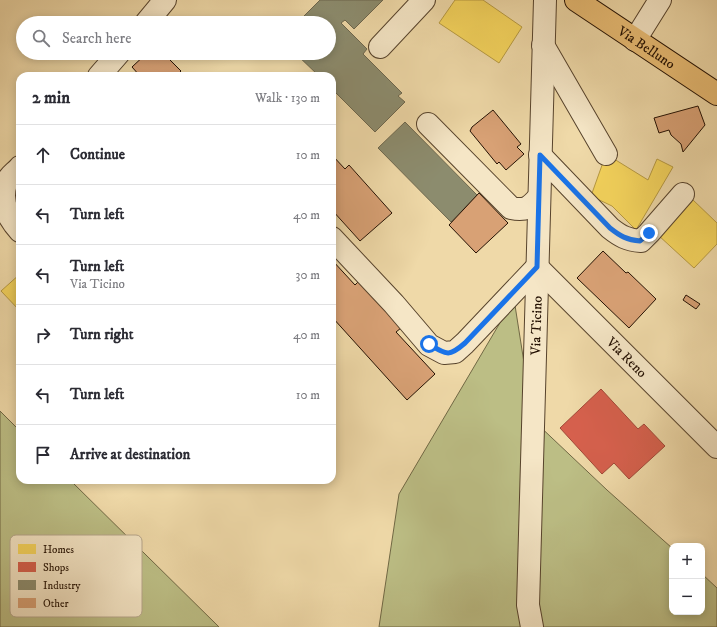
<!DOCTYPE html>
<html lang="en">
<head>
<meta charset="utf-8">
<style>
  :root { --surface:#fff; --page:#f2f2f3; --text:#2b2b33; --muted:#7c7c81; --line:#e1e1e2 }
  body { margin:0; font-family:"IM FELL DW Pica",serif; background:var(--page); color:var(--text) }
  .controls { position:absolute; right:12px; bottom:12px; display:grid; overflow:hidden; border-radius:8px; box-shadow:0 2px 10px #0003 }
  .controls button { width:36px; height:36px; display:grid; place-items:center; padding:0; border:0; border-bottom:1px solid var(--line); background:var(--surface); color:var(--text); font:20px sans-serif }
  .stop { position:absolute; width:12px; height:12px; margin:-9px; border:3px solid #1a73e8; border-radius:50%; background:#fff }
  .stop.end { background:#1a73e8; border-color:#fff; box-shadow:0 1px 4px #0008 }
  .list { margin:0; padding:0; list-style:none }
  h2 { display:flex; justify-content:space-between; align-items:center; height:52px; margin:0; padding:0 16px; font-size:17px }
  h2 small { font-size:13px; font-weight:400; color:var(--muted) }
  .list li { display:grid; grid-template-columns:26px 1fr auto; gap:12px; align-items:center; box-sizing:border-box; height:60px; padding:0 16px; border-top:1px solid var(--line) }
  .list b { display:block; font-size:15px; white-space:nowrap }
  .list p { margin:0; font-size:13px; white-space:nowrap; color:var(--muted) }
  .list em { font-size:13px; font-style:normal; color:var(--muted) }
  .icon { flex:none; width:22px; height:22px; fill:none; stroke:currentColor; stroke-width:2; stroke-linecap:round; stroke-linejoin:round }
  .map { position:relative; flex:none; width:717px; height:627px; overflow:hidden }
  .search { position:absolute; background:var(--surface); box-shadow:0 2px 10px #0003; left:16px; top:16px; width:320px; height:44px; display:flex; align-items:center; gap:10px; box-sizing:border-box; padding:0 14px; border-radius:22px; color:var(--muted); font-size:15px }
  .panel { position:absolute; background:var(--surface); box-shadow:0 2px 10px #0003; left:16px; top:72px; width:320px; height:412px; border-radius:12px }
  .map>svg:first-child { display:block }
</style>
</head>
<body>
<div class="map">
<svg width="717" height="627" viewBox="0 0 717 627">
  <rect width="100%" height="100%" fill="#efd9a8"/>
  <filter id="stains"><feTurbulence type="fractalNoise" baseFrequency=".005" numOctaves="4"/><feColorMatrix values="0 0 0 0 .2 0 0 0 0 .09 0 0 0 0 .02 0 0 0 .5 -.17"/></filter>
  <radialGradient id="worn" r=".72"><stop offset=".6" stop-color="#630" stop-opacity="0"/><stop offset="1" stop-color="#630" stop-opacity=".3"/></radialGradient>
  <g fill="#bcbe85" stroke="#706844">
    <polygon points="514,299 533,420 607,490 672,548 672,612 702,612 702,574 717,588 717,627 379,627 399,494"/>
    <polygon points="0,411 20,431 20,480 70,480 219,627 0,627"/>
  </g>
  <g fill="#f6d55c" stroke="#b79a41">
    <polygon points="455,0 483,0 522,27 499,63 439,23"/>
    <polygon points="606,154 648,180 657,159 673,167 636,230 612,206 591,196"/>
    <polygon points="692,199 717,223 717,244 694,268 658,235"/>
    <polygon points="20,274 20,311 1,291"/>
  </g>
  <polygon fill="#d6604d" stroke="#a14837" points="601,389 638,429 644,424 665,446 629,479 614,463 602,474 560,428"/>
  <g fill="#8c8c6e" stroke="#6d674e">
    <polygon points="320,0 383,0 354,29 345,20 341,23 367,49 363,54 402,93 398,96 405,102 375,132 332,89 332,76 319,76 295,53 329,53 329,23 297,23"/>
    <polygon points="405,122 477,195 451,222 378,148"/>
  </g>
  <g fill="#d8a175" stroke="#241103">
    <polygon points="147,53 163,53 181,71 176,76 140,76 132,67"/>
    <polygon points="698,106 705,125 683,152 681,144 671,135 669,130 659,133 654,118"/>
    <polygon points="493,110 521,144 517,147 524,154 506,170 499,162 497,164 470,131 472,127"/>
    <polygon points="332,155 345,169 349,165 392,213 360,241 332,210"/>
    <polygon points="479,193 508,223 476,253 449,225"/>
    <polygon points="603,251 626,273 628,272 656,299 629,328 577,278"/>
    <polygon points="332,260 355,285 359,281 401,328 396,332 435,374 407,400 332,317"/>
    <polygon points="686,295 700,304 696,309 683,300"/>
  </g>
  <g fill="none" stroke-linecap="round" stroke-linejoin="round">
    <defs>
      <g id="minor">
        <polyline points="146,23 165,0"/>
        <polyline points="635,40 660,0"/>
        <polyline points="543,45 606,154"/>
        <polyline points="380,47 424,0"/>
        <polyline points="99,76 119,53"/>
        <path d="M 428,124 L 511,208 C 526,211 529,208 539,197"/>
        <path d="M 540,155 L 610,228 C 620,236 627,240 641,241 L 649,233 L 683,194"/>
        <path d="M 20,167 C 16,172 8,177 6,183 C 0,202 8,218 20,231"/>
        <path id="s1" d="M 332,238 L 394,304 L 429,345 L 444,353 L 455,352 L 465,343 L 537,267 L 717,447"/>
        <path id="s2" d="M 532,627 L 528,605 L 545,0"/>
      </g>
      <g id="major">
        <path id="s3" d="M 576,0 L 717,94"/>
      </g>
    </defs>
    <use href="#minor" stroke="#57432c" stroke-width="24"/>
    <use href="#major" stroke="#241103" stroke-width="24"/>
    <use href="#minor" stroke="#f5e6c6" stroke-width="22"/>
    <use href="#major" stroke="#e8bc74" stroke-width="22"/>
  </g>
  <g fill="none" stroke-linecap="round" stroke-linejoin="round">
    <path stroke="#1a73e8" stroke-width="5" d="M 429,344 C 447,355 449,357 465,343 L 537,267 L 540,155 L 610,228 C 620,236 627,240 640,241 L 649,233"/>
  </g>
  <g text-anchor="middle" stroke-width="4" stroke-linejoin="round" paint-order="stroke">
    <g font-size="14" fill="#241103" stroke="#f5e6c6">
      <text dy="5" stroke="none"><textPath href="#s3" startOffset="85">Via Belluno</textPath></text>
      <text dy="5" stroke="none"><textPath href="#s2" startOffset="302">Via Ticino</textPath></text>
      <text dy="5" stroke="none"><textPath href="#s1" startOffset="418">Via Reno</textPath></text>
    </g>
  </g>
  <rect x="10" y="535" width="132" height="82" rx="6" fill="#f5e6c6" stroke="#b6a68c" stroke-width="1"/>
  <rect x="18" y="544" width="18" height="10" fill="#f6d55c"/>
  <rect x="18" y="562" width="18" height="10" fill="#d6604d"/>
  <rect x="18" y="580" width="18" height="10" fill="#8c8c6e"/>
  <rect x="18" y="598" width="18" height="10" fill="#d8a175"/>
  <g font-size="11" fill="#241103">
    <text x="43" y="553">Homes</text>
    <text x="43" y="571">Shops</text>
    <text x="43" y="589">Industry</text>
    <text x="43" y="607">Other</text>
  </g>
  <rect width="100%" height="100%" filter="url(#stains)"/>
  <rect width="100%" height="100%" fill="url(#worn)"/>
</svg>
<div class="controls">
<button>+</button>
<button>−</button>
</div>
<div class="stop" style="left:429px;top:344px"></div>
<div class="stop end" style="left:649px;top:233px"></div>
<div class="search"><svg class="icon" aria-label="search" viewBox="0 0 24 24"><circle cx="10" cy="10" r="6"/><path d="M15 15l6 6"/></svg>Search here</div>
<section class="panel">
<h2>2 min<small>Walk · 130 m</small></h2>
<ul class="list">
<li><svg class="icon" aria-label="ahead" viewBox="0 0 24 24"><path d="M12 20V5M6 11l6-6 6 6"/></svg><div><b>Continue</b></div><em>10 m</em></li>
<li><svg class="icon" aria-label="left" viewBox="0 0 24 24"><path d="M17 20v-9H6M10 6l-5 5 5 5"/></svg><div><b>Turn left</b></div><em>40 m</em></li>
<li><svg class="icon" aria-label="left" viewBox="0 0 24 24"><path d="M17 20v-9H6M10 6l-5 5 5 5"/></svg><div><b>Turn left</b><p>Via Ticino</p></div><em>30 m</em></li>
<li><svg class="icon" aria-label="right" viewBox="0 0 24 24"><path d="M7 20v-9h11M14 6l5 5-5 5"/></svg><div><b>Turn right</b></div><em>40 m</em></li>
<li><svg class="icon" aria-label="left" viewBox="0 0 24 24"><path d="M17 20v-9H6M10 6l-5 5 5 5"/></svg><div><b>Turn left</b></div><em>10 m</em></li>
<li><svg class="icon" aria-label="arrive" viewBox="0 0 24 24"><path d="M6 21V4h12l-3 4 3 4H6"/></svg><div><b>Arrive at destination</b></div></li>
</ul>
</section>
</div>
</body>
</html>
